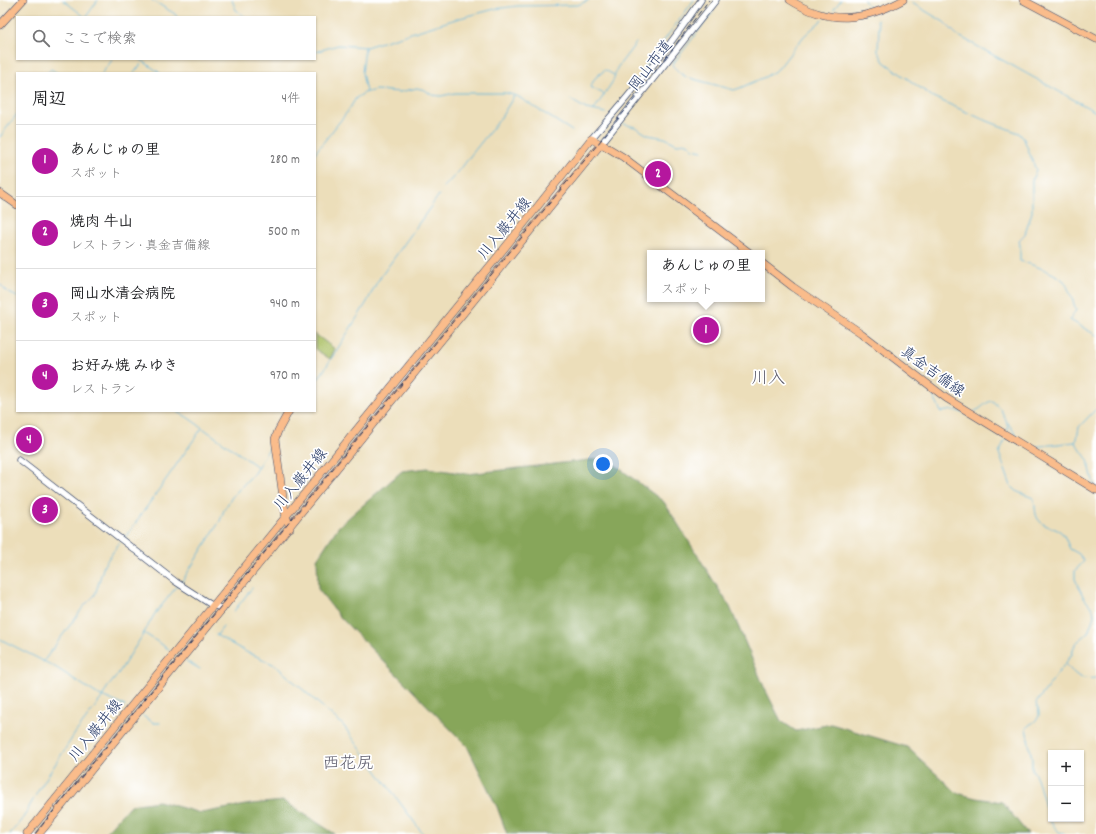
<!DOCTYPE html>
<html lang="ja">
<head>
<meta charset="utf-8">
<style>
  :root { --surface:#fff; --page:#f2f2f2; --text:#202124; --muted:#757577; --line:#e0e0e0; --accent:#b5179e }
  body { margin:0; font-family:Dekko,"Klee One",sans-serif; background:var(--page); color:var(--text) }
  .controls { position:absolute; right:12px; bottom:12px; display:grid; overflow:hidden; border-radius:0px; box-shadow:0 1px 3px #0004 }
  .controls button { width:36px; height:36px; display:grid; place-items:center; padding:0; border:0; border-bottom:1px solid var(--line); background:var(--surface); color:var(--text); font:20px sans-serif }
  .you { position:absolute; left:603px; top:464px; width:14px; height:14px; margin:-10px; border:3px solid #fff; border-radius:50%; background:#1a73e8; box-shadow:0 0 0 6px #1a73e833 }
  .badge { display:grid; place-items:center; width:26px; height:26px; border-radius:50%; background:var(--accent); color:#fff; font-size:13px; font-weight:700 }
  .pin { position:absolute; translate:-50% -50%; border:2px solid #fff; box-shadow:0 1px 4px #0006 }
  .popup { position:absolute; left:647px; top:250px; width:118px; height:52px; box-sizing:border-box; display:grid; place-content:center; border-radius:0px; background:var(--surface); filter:drop-shadow(0 1px 3px #0005); font-size:13px; white-space:nowrap; color:var(--muted) }
  .popup b { font-size:15px; color:var(--text) }
  .popup::after { content:''; position:absolute; left:50%; top:100%; margin-left:-8px; border:8px solid transparent; border-top-color:var(--surface) }
  .list { margin:0; padding:0; list-style:none }
  h2 { display:flex; justify-content:space-between; align-items:center; height:52px; margin:0; padding:0 16px; font-size:17px }
  h2 small { font-size:13px; font-weight:400; color:var(--muted) }
  .list li { display:grid; grid-template-columns:26px 1fr auto; gap:12px; align-items:center; box-sizing:border-box; height:72px; padding:0 16px; border-top:1px solid var(--line) }
  .list b { display:block; font-size:15px; white-space:nowrap }
  .list p { margin:0; font-size:13px; white-space:nowrap; color:var(--muted) }
  .list em { font-size:13px; font-style:normal; color:var(--muted) }
  .icon { flex:none; width:22px; height:22px; fill:none; stroke:currentColor; stroke-width:2; stroke-linecap:round; stroke-linejoin:round }
  .map { position:relative; flex:none; width:1096px; height:834px; overflow:hidden }
  .search { position:absolute; background:var(--surface); box-shadow:0 1px 3px #0004; left:16px; top:16px; width:300px; height:44px; display:flex; align-items:center; gap:10px; box-sizing:border-box; padding:0 14px; border-radius:0px; color:var(--muted); font-size:15px }
  .panel { position:absolute; background:var(--surface); box-shadow:0 1px 3px #0004; left:16px; top:72px; width:300px; height:340px; border-radius:0px }
  .map>svg:first-child { display:block }
</style>
</head>
<body>
<div class="map">
<svg width="1096" height="834" viewBox="0 0 1096 834">
  <rect width="100%" height="100%" fill="#fff"/>
  <filter id="ink" filterUnits="userSpaceOnUse"><feTurbulence type="fractalNoise" baseFrequency=".025" numOctaves="2"/><feDisplacementMap in="SourceGraphic" scale="8" xChannelSelector="R" yChannelSelector="G"/><feConvolveMatrix kernelMatrix="1 2 1 2 8 2 1 2 1" color-interpolation-filters="sRGB"/></filter>
  <filter id="wash" filterUnits="userSpaceOnUse"><feTurbulence type="fractalNoise" baseFrequency=".012" numOctaves="4" result="noise"/><feDisplacementMap in="SourceGraphic" scale="16" xChannelSelector="R" yChannelSelector="G"/><feGaussianBlur stdDeviation="0.9" result="paint"/><feColorMatrix in="noise" values="0 0 0 0 0 0 0 0 0 0 0 0 0 0 0 0 0 1.4 0 .05"/><feComposite in="paint" operator="in"/></filter>
  <g filter="url(#wash)">
    <rect width="100%" height="100%" fill="#ecdeba"/>
    <polygon fill="#aabf64" stroke="#627761" points="315,334 335,349 330,359 315,349"/>
    <g fill="#87a65a" stroke="#516a5c">
      <polygon points="606,458 664,502 730,607 765,689 781,721 796,731 831,724 907,747 957,793 976,798 1002,802 1028,834 507,834 497,807 467,746 339,616 318,589 317,559 338,527 402,471 428,468 467,474"/>
      <polygon points="158,801 201,813 251,804 284,801 335,834 104,834 130,805"/>
    </g>
    <g fill="none" stroke-linecap="round" stroke-linejoin="round">
      <g stroke="#5fb5dc" stroke-width="1">
        <polyline points="63,0 85,17"/>
        <polyline points="152,0 175,14 177,17"/>
        <polyline points="232,0 236,10 245,17"/>
        <polyline points="864,0 870,9"/>
        <polyline points="912,3 944,22 957,35 1096,112"/>
        <polyline points="834,9 841,0"/>
        <polyline points="713,12 672,65 680,73 686,77 734,90 740,88 765,77 778,69 804,36 822,20"/>
        <polyline points="86,17 98,0"/>
        <path d="M 877,20 L 879,27 L 878,51 L 884,62 L 933,97 L 982,119 L 1019,133 L 1024,139 L 1036,170 L 1032,180 L 1032,212 L 1025,234 L 1019,240 L 1020,246 L 1020,261 C 1031,264 1056,273 1064,281 C 1068,286 1074,304 1076,310 L 1070,320 L 1096,335"/>
        <polyline points="365,47 362,73 366,92"/>
        <polyline points="315,52 338,45 366,47 456,19 495,9 517,6 578,5 589,0"/>
        <polyline points="140,59 160,73"/>
        <polyline points="643,69 694,0"/>
        <polyline points="47,73 51,69 57,73"/>
        <polyline points="102,73 113,59"/>
        <polyline points="134,73 141,64"/>
        <polyline points="604,94 590,87 596,77 605,70 614,75"/>
        <polyline points="571,100 586,109 606,113"/>
        <polyline points="594,110 613,81 617,68 636,43"/>
        <polyline points="624,124 635,127 648,135 665,138 677,144 688,143 693,149 702,151"/>
        <polyline points="0,137 17,114"/>
        <polyline points="315,153 348,111 356,98 364,93 376,90 400,92 417,88 425,90 432,95 441,96 455,93 506,93 517,96 572,131"/>
        <polyline points="444,187 460,170 471,155 500,119 514,96"/>
        <polyline points="0,284 8,292 17,297"/>
        <polyline points="793,292 819,309"/>
        <polyline points="822,311 829,315"/>
        <polyline points="902,369 921,383"/>
        <polyline points="315,382 321,375 367,302 377,282 439,195"/>
        <polyline points="931,391 941,412 953,410 964,413"/>
        <polyline points="176,411 187,417 258,467"/>
        <path d="M 975,411 C 982,409 985,402 992,401 C 1001,407 1008,421 1008,431"/>
        <polyline points="1008,423 1018,438"/>
        <path d="M 1006,438 L 999,453 L 1011,486 L 1018,492 L 1033,498 C 1036,504 1034,513 1038,519 C 1043,527 1054,527 1061,532 C 1066,537 1067,543 1070,549 L 1079,554 L 1084,561 L 1075,571 L 1075,579 L 1084,598 L 1093,609 L 1094,616 L 1088,633 L 1075,644 L 1072,654 L 1065,664 C 1077,676 1079,680 1096,678"/>
        <polyline points="1075,442 1088,460 1094,485 1096,486"/>
        <polyline points="1033,447 1075,442 1077,439 1079,427 1096,409"/>
        <polyline points="125,538 202,428"/>
        <polyline points="181,583 220,521 224,510 232,497 254,473 269,448 272,438"/>
        <polyline points="234,611 252,588"/>
        <polyline points="144,633 170,650"/>
        <polyline points="216,635 248,653 254,655 275,665 343,725 423,834"/>
        <polyline points="217,635 223,627"/>
        <polyline points="0,639 55,667 97,694 125,706"/>
        <polyline points="186,661 200,669"/>
        <polyline points="43,662 84,606 95,595 104,565 120,542"/>
        <path d="M 1064,665 L 1036,703 C 1036,706 1039,709 1039,713 C 1040,721 1030,723 1026,728 L 1032,759 L 1032,769 L 1037,778 L 1045,806 L 1052,824 L 1059,832 L 1065,834"/>
        <polyline points="143,716 154,723 160,723"/>
        <polyline points="10,834 23,818 38,791 76,732 101,699 107,688 116,677 144,633 154,615 178,585"/>
      </g>
    </g>
  </g>
  <g filter="url(#ink)">
    <g fill="none" stroke-linecap="round" stroke-linejoin="round">
      <defs>
        <g id="minor">
          <path d="M 591,139 C 630,95 668,49 701,0"/>
          <polyline points="601,144 716,0"/>
          <polyline points="19,460 176,582 210,604 223,609"/>
        </g>
        <g id="major">
          <path d="M 790,0 C 829,25 864,21 903,0"/>
          <polyline points="1023,0 1096,39"/>
          <polyline points="0,25 23,0"/>
          <polyline points="0,193 17,205"/>
          <polyline points="762,263 793,287 861,333 946,398 1096,490"/>
          <polyline points="289,411 278,431 275,439 285,512 290,528"/>
          <polyline points="27,834 507,245 591,139 605,146 623,157 750,253"/>
          <polyline points="39,834 601,144"/>
        </g>
      </defs>
      <use href="#minor" stroke="#3a496c" stroke-width="7"/>
      <use href="#major" stroke="#3a496c" stroke-width="8"/>
      <use href="#minor" stroke="#fff" stroke-width="5.5"/>
      <use href="#major" stroke="#fabc8b" stroke-width="7"/>
      <polyline stroke="#1b2f5e" stroke-width="1" stroke-dasharray="6 3" stroke-linecap="butt" points="35,834 637,96 709,0"/>
    </g>
  </g>
  <g text-anchor="middle" stroke-width="3.5" stroke-linejoin="round" paint-order="stroke">
    <g font-size="15" fill="#1b2f5e" stroke="#fff">
      <text transform="translate(650 65) rotate(-52)" y="5">岡山市道</text>
      <text transform="translate(504 228) rotate(-51)" y="5">川入巌井線</text>
      <text transform="translate(933 371) rotate(36)" y="5">真金吉備線</text>
      <text transform="translate(300 479) rotate(-51)" y="5">川入巌井線</text>
      <text transform="translate(95 730) rotate(-51)" y="5">川入巌井線</text>
    </g>
    <g font-size="17" fill="#5a5969" stroke="#fff">
      <text x="768" y="383">川入</text>
      <text x="348" y="768">西花尻</text>
    </g>
  </g>
</svg>
<div class="controls">
<button>+</button>
<button>−</button>
</div>
<div class="you"></div>
<div class="pin badge" style="left:706px;top:330px">1</div>
<div class="popup"><b>あんじゅの里</b>スポット</div>
<div class="pin badge" style="left:658px;top:174px">2</div>
<div class="pin badge" style="left:45px;top:510px">3</div>
<div class="pin badge" style="left:29px;top:440px">4</div>
<div class="search"><svg class="icon" aria-label="search" viewBox="0 0 24 24"><circle cx="10" cy="10" r="6"/><path d="M15 15l6 6"/></svg>ここで検索</div>
<section class="panel">
<h2>周辺<small>4件</small></h2>
<ul class="list">
<li><span class="badge">1</span><div><b>あんじゅの里</b><p>スポット</p></div><em>280 m</em></li>
<li><span class="badge">2</span><div><b>焼肉 牛山</b><p>レストラン · 真金吉備線</p></div><em>500 m</em></li>
<li><span class="badge">3</span><div><b>岡山水清会病院</b><p>スポット</p></div><em>940 m</em></li>
<li><span class="badge">4</span><div><b>お好み焼 みゆき</b><p>レストラン</p></div><em>970 m</em></li>
</ul>
</section>
</div>
</body>
</html>
